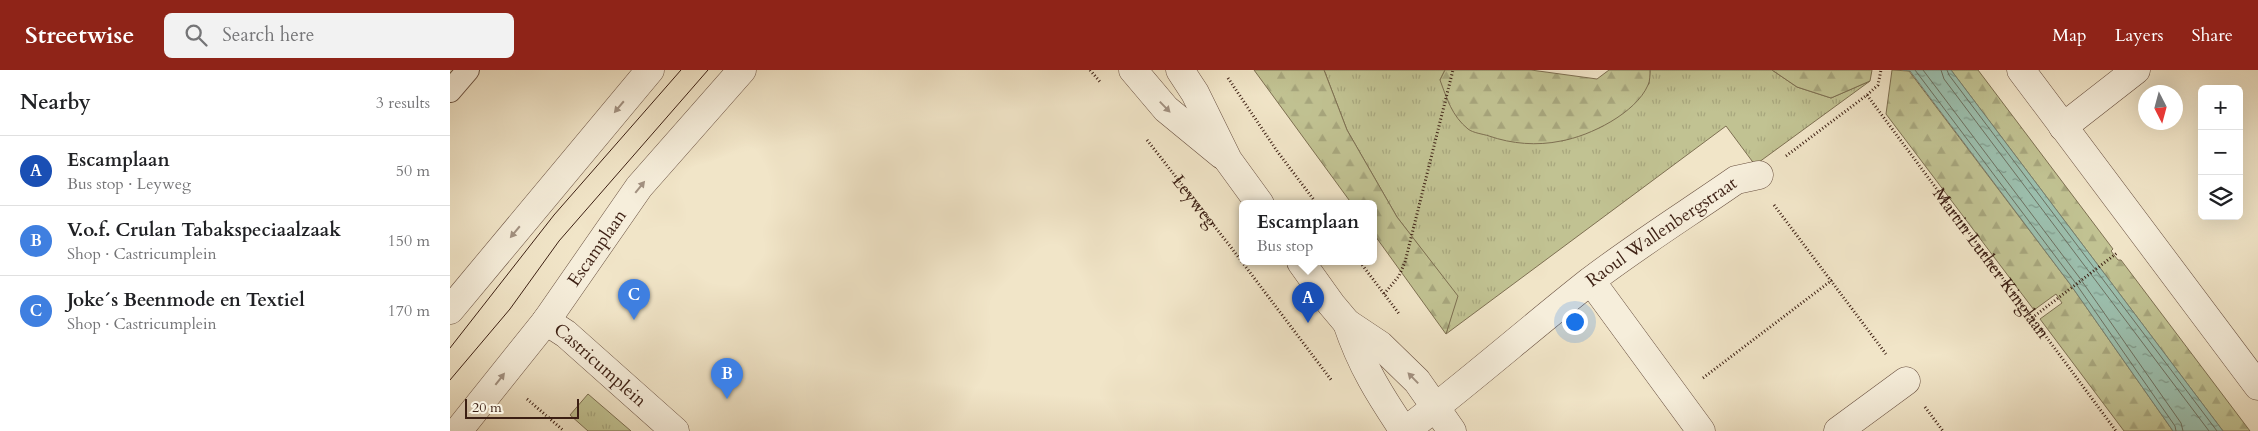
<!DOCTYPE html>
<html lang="en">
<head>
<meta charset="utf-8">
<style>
  :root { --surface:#fff; --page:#f2f2f2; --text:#202124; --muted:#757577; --line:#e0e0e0; --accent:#8f2418 }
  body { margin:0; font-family:Cardo,serif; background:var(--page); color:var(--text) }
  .controls { position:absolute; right:15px; top:15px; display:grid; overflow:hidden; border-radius:8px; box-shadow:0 5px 20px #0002 }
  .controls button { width:45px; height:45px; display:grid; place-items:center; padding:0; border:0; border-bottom:1px solid var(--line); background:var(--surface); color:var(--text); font:25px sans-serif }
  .compass { position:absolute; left:1688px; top:15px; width:45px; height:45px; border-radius:50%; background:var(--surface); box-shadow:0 5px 20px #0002; rotate:174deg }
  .scale { position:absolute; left:15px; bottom:12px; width:114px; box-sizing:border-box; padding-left:5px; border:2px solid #3c1f13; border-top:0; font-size:14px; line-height:18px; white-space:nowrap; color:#3c1f13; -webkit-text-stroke:4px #f6eedb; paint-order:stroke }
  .you { position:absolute; left:1124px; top:251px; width:18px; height:18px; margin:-12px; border:4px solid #fff; border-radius:50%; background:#1a73e8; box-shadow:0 0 0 8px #1a73e833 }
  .badge { display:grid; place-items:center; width:32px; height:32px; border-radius:50%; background:var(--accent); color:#fff; font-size:16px; font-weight:700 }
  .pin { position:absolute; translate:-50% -41px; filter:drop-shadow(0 1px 2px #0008) }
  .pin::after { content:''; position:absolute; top:26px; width:18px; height:15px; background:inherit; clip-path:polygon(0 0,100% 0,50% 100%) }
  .popup { position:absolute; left:789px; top:130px; width:138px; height:65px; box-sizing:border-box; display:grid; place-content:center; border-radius:8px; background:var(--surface); filter:drop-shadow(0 1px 4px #0005); font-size:16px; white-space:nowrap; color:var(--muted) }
  .popup b { font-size:19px; color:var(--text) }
  .popup::after { content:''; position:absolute; left:50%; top:100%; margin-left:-10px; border:10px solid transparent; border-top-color:var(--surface) }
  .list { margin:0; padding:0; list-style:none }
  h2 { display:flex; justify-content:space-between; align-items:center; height:65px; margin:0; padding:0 20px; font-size:21px }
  h2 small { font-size:16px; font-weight:400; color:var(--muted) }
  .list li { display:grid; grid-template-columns:32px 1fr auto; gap:15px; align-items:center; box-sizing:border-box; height:70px; padding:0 20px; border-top:1px solid var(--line) }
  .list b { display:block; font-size:19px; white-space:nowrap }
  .list p { margin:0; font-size:16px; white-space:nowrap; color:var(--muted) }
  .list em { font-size:16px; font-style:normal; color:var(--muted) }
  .icon { flex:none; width:28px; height:28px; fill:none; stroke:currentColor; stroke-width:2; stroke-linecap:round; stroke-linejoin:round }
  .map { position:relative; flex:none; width:1808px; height:361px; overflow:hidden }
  header { display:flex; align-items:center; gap:30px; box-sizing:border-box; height:70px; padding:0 25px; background:var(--accent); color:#fff }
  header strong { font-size:24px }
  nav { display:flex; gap:28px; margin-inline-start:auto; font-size:18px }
  .search { width:350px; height:45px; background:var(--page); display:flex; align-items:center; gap:12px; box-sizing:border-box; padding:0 18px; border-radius:8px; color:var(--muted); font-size:19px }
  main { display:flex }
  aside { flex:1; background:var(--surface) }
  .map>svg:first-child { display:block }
</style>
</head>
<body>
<header>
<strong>Streetwise</strong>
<div class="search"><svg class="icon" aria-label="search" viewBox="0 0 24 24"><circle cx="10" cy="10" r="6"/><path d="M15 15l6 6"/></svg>Search here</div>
<nav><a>Map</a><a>Layers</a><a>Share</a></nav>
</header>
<main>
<aside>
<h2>Nearby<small>3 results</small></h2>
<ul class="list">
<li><span class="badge" style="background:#1a4fb4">A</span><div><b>Escamplaan</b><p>Bus stop · Leyweg</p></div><em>50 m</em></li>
<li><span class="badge" style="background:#3f7fe0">B</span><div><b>V.o.f. Crulan Tabakspeciaalzaak</b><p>Shop · Castricumplein</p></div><em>150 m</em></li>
<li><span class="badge" style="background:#3f7fe0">C</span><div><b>Joke´s Beenmode en Textiel</b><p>Shop · Castricumplein</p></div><em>170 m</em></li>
</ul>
</aside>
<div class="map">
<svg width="1808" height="361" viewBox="0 0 1808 361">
  <defs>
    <pattern id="grass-tufts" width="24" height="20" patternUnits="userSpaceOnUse" patternTransform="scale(1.25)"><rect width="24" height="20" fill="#c1c292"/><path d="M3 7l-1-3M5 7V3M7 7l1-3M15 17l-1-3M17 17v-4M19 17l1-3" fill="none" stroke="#a7a67d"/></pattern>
    <pattern id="forest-firs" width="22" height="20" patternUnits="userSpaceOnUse" patternTransform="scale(1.25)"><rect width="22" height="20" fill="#c1c292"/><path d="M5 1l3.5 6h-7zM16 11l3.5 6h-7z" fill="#a7a67d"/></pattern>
    <pattern id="water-ripples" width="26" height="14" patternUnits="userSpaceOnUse" patternTransform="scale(1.25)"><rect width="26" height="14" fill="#9cc0af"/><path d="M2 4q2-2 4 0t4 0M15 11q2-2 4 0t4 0" fill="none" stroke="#809b8d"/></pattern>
  </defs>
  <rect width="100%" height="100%" fill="#f1e5c8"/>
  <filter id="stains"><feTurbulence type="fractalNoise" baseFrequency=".004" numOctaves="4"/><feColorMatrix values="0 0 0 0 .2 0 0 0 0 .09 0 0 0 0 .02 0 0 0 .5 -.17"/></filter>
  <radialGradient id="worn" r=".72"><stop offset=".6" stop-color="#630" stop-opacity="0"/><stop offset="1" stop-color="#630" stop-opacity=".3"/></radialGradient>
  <g fill="url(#grass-tufts)" stroke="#7e7052">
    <polygon points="874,0 995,0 990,10 1112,71 1153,56 1199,14 1200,0 1322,0 1347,17 1381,28 1420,11 1305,95 1276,56 996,264 1007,226 947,147 897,60"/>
    <polygon points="138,324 181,361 138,361 120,345"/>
  </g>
  <g fill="url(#forest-firs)" stroke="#7e7052">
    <polygon points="804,0 874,0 897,60 947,147 1008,226 996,264 923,163 923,134 902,134"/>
    <path d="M 995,0 L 1081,0 L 1147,9 L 1159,0 L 1200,0 C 1200,5 1200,11 1198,15 C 1186,43 1140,66 1111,71 C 1087,76 1062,74 1039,66 C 1033,64 1023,63 1018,59 C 1002,46 997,29 990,10 Z"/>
    <polygon points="1322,0 1422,0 1420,11 1381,28 1347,17"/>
    <polygon points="1442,0 1459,1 1620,214 1723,361 1674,361 1590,249 1612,233 1606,224 1584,240 1436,44"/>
    <polygon points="1501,0 1528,0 1663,179 1661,181 1668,190 1671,190 1800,361 1773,361"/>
  </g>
  <polygon fill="url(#water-ripples)" stroke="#768071" points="1453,0 1501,0 1773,361 1723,361 1620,214 1460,1"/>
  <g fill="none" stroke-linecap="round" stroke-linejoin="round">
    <g stroke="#6c7061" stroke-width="1">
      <polyline points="1465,0 1624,211 1725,356 1726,361"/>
      <polyline points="1473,0 1629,207 1731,353 1733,361"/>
      <polyline points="1491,0 1494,9 1759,361"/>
      <polyline points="1497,0 1499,5 1767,361"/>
    </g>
    <defs>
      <polyline id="service" points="0,21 18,0"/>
      <g id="minor">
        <polyline points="1571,0 1808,316"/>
        <polyline points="1613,57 1686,0"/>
        <polyline points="1141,211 1251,361"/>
        <path id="s3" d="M 96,251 L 116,264 L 225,361"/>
        <path id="s4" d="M 955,361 C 1018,313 1077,261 1139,212 C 1186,176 1237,144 1286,110 L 1309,105"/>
        <polyline points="1388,361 1456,311"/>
      </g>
      <g id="tertiary">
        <polyline points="683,0 716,39 772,85"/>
        <polyline points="730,0 745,23 778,90 810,134"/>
        <polyline points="851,192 881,234 897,253 930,275 967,311 1002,361"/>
        <polyline points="0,240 200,0"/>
        <path d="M 897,253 C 911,295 929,324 954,361"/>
        <path id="s5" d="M 8,361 L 96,251 L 189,117 L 292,0"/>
      </g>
    </defs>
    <use href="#service" stroke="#695040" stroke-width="24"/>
    <use href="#minor" stroke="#695040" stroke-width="29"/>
    <use href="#tertiary" stroke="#695040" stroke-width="29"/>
    <g stroke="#3c1f13" stroke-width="3" stroke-dasharray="1 2.5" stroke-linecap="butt">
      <polyline points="640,0 651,13"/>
      <polyline points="778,8 827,81 867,134"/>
      <path id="s1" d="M 1417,25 L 1666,361"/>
      <path id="s2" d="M 697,70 L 780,176 L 882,311"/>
      <polyline points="1336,86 1417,25 1428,15 1431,0"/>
      <polyline points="1324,135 1436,284"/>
      <polyline points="910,192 950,245"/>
      <polyline points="934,224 949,206 955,192 1003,0"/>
      <polyline points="1582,248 1667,183"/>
      <polyline points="1253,308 1382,210"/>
      <polyline points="77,329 114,361"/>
      <polyline points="1475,337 1493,361"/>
    </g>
    <use href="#service" stroke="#f6eedb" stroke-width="22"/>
    <use href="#minor" stroke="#f6eedb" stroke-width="28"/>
    <use href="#tertiary" stroke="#f6eedb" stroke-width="28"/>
    <g stroke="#3c1f13" stroke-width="1">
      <polyline points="0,278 104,145 231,0"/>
      <polyline points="0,310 60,239 109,171 258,0"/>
    </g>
  </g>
  <defs><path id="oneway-solid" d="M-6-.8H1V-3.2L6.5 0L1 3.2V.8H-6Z" transform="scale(1.25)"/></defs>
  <g fill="#a29181">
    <use href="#oneway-solid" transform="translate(169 37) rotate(130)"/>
    <use href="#oneway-solid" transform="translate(715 37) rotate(46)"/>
    <use href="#oneway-solid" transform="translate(190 117) rotate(-51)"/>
    <use href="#oneway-solid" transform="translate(65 162) rotate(130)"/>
    <use href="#oneway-solid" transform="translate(963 308) rotate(-134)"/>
    <use href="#oneway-solid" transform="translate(50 309) rotate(-52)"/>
  </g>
  <g text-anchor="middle" stroke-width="4" stroke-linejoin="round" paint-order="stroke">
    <g font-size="18" fill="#3c1f13" stroke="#f6eedb">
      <text dy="6" stroke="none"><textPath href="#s2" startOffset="78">Leyweg</textPath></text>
      <text dy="6" stroke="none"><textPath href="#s4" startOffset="325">Raoul Wallenbergstraat</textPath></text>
      <text dy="6" stroke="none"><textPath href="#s5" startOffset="230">Escamplaan</textPath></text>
      <text dy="6" stroke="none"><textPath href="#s1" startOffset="209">Martin Luther Kinglaan</textPath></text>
      <text dy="6" stroke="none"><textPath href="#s3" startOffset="70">Castricumplein</textPath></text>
    </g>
  </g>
  <rect width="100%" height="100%" filter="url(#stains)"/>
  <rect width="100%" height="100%" fill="url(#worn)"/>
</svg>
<div class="controls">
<button>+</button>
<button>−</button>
<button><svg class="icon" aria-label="layers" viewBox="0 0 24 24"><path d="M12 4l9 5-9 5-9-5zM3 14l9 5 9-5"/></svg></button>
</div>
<svg class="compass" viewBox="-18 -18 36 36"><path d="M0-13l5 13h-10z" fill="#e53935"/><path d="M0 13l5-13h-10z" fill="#757577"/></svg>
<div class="scale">20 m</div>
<div class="you"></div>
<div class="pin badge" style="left:858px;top:253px;background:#1a4fb4">A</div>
<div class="popup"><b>Escamplaan</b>Bus stop</div>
<div class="pin badge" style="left:277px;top:329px;background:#3f7fe0">B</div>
<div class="pin badge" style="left:184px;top:250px;background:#3f7fe0">C</div>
</div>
</main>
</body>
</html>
